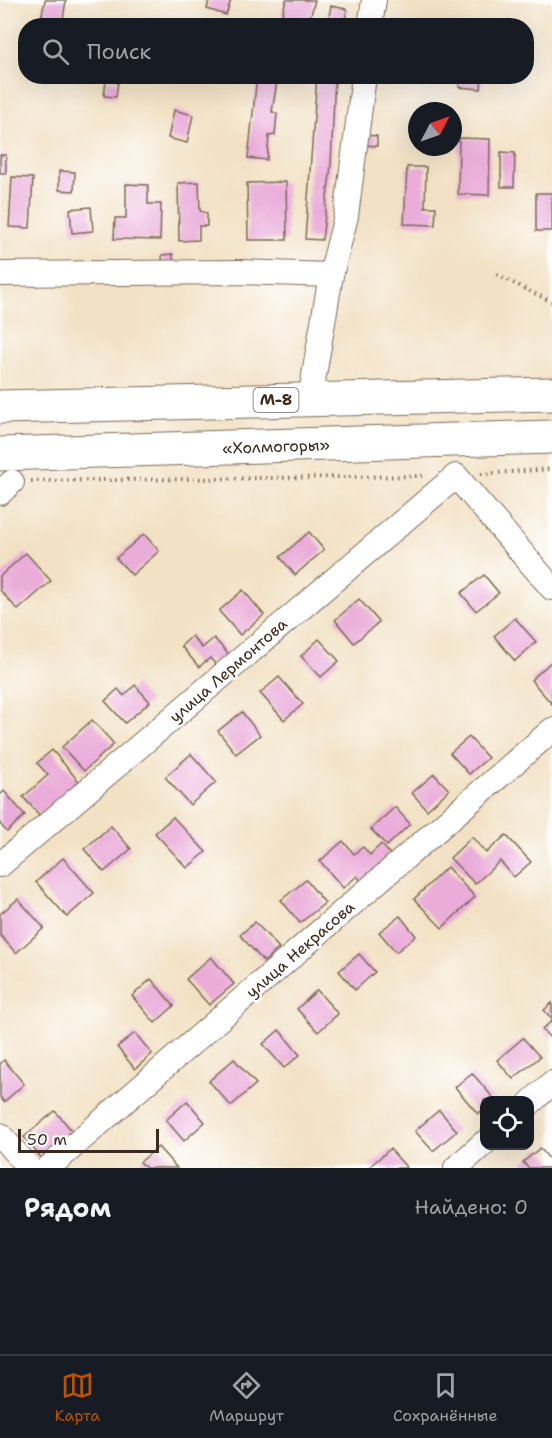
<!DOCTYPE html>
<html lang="ru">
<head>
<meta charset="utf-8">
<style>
  :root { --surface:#171b24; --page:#20242c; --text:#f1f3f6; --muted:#9ea1a6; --line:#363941; --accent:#b45309 }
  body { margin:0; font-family:"Shantell Sans",sans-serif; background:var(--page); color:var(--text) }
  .controls { position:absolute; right:18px; bottom:18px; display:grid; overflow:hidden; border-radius:12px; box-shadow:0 6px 24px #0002 }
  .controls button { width:54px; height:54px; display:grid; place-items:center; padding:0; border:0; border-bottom:2px solid var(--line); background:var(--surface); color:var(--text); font:30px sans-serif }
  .compass { position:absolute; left:408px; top:102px; width:54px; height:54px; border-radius:50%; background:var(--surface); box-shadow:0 6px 24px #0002; rotate:49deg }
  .scale { position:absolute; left:18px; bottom:15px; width:141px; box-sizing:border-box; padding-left:6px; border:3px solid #3b2a1e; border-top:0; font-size:16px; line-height:21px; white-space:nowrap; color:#3b2a1e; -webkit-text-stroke:4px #fff; paint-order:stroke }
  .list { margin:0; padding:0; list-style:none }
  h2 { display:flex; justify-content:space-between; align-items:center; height:78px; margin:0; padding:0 24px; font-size:26px }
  h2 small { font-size:20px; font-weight:400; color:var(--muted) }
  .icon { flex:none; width:33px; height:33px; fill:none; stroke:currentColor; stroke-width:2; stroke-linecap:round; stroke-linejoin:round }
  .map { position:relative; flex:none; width:552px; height:1168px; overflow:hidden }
  .search { position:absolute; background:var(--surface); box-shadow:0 6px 24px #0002; left:18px; right:18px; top:18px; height:66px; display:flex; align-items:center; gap:15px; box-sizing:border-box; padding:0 21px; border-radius:24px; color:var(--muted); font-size:22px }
  .sheet { height:186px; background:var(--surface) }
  nav { display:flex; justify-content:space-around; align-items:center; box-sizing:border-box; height:84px; border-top:2px solid var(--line); background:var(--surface); font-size:16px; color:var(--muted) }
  nav a { display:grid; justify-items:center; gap:3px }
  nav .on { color:var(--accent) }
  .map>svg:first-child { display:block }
</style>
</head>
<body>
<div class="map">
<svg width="552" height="1168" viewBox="0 0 552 1168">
  <rect width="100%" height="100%" fill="#fff"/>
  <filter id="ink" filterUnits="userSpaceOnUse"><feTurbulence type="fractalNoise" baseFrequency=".0167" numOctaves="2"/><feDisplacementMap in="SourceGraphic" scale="12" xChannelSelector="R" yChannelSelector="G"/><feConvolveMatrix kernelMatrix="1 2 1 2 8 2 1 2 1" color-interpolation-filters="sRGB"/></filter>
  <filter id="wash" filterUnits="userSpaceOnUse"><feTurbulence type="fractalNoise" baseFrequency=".008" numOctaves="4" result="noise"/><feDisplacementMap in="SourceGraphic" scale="24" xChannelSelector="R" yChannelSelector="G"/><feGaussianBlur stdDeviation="1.35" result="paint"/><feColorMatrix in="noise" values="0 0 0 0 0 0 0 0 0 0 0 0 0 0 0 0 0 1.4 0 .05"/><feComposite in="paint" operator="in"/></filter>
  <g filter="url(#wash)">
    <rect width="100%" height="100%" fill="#f2e1c4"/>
    <g id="blocks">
      <g fill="#eaacd9">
        <polygon points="45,0 66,0 62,26 40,23"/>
        <polygon points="209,0 231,0 226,15 207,9"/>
        <polygon points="286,0 315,0 308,26 279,26"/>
        <polygon points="331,6 347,9 344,26 327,26"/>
        <polygon points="394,20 410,25 410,26 392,26"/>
        <polygon points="257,76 278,76 272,112 277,113 275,135 269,136 267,160 248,158"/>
        <polygon points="317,76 335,76 331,165 322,240 305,239"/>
        <polygon points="460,76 482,76 481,89 459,87"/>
        <polygon points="106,81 118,82 116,97 104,96"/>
        <polygon points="174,110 193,115 187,143 168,138"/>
        <polygon points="364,135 377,136 377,146 363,145"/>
        <polygon points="459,138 490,139 489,195 458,194"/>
        <polygon points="501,152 515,153 514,187 501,187"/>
        <rect x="0" y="155" width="6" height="18"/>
        <polygon points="407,167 426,167 425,207 436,207 435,225 404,224"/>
        <polygon points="59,171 75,172 74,191 59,190"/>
        <polygon points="12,177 33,178 30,228 9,227"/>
        <polygon points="199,182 200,211 207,213 207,226 199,226 199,240 179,241 178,183"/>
        <polygon points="286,182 287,240 248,240 247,183"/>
        <polygon points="126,184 148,185 148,204 161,204 160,240 114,239 115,218 126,218"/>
        <rect x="536" y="193" width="16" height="38"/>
        <polygon points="91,207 93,231 72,233 70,209"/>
        <polygon points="173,254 174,273 163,273 162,255"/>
        <polygon points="309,532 324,550 295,575 280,557"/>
        <polygon points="144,534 159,551 132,575 116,558"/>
        <polygon points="26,553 51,581 18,610 0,590 0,576"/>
        <polygon points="484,575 499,593 476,611 461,593"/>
        <polygon points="243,590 264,615 240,635 219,611"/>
        <polygon points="359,599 379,622 354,643 335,620"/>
        <polygon points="515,618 536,642 515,661 494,636"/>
        <polygon points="192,636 202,648 214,638 230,656 217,666 210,658 199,667 181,646"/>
        <polygon points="319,639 339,661 321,677 301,656"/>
        <polygon points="552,661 552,704 531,680"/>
        <polygon points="279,677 303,704 284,720 260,693"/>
        <polygon points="135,685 150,702 125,723 105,701 118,689 124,696"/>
        <polygon points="242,712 260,735 236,754 218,731"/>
        <polygon points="92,720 114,744 84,771 62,747"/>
        <polygon points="469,737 488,758 469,774 450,753"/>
        <polygon points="52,750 82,785 43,819 23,797 48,775 37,763"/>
        <polygon points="191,754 216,782 190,805 165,777"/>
        <polygon points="434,774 449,790 427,810 412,793"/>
        <polygon points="4,791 25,815 7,832 0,824 0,795"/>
        <polygon points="395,807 410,824 387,846 371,829"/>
        <polygon points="173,817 206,852 187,868 155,833"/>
        <polygon points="111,826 131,849 104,872 84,849"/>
        <polygon points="506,835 531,862 514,877 500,861 475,884 450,858 472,837 486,853"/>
        <polygon points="343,841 354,854 363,847 370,855 381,844 395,860 365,886 357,876 343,888 320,861"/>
        <polygon points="63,858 94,893 67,917 36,882"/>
        <polygon points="447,867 475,897 442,928 414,899"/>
        <polygon points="306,880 325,903 300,923 281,900"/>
        <polygon points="18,899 44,928 16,953 0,935 0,914"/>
        <polygon points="400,916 416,936 396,952 379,932"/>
        <polygon points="255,922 279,948 264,962 240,935"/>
        <polygon points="359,954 375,972 355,990 339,971"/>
        <polygon points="211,957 234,984 209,1005 186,979"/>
        <polygon points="151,979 174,1006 155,1023 132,996"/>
        <polygon points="317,990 338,1014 318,1032 297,1009"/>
        <polygon points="552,1003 552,1019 544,1010"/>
        <polygon points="552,1021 552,1040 542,1029"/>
        <polygon points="279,1030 300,1055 284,1068 263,1044"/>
        <polygon points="135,1033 152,1054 135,1069 117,1047"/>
        <polygon points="523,1038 540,1057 513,1079 497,1060"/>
        <polygon points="234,1059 256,1084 231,1106 209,1081"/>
        <polygon points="4,1060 24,1084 4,1102 0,1097 0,1064"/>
        <polygon points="472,1073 495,1100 484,1100 484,1108 478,1114 455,1087"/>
        <polygon points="187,1101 205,1122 184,1141 166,1120"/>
        <polygon points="439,1110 457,1131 433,1151 415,1131"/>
        <polygon points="55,1111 73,1132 42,1159 24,1137"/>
        <polygon points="158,1147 177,1168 146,1168 140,1162"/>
        <polygon points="540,1148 552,1162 552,1168 528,1168 523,1162"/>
        <polygon points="390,1149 407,1168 370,1168 369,1167"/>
      </g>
    </g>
  </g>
  <g filter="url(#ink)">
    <use href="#blocks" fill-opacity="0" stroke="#7b6a58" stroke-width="1.5"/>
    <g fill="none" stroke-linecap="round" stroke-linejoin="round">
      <defs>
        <g id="minor">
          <polyline points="370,26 374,0"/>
          <polyline points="0,274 238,272 331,275"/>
          <polyline points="310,399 331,275 346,216 364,76"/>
          <polyline points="0,493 12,482"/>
          <polyline points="0,865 456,476 552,588"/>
          <polyline points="530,1103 552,1083"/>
          <polyline points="0,1135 29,1168"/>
          <polyline points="48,1168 552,730"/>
          <polyline points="456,1168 484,1143"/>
        </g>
        <g id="highway">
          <polyline points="0,407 552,394"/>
          <polyline points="0,454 552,437"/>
        </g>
      </defs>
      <use href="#minor" stroke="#7b6a58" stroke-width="26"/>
      <use href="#highway" stroke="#7b6a58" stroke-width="35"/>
      <g stroke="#7b6a58" stroke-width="4" stroke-dasharray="1.5 4.5" stroke-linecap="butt">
        <polyline points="497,275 552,302"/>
        <polyline points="481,474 552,469"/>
        <polyline points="31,481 423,476"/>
      </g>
      <use href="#minor" stroke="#fff" stroke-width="24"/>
      <use href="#highway" stroke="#fff" stroke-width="33"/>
    </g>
  </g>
  <g text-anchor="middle" stroke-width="5" stroke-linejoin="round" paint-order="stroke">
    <rect fill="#fff" stroke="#766a62" stroke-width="1.5" x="253.5" y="388" width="45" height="24" rx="4.5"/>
    <g font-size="15" font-weight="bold" fill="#3b2a1e">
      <text x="276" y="405">М-8</text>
    </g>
    <g font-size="16" fill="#3b2a1e" stroke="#fff">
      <text transform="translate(276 446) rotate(-2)" y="6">«Холмогоры»</text>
      <text transform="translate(228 670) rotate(-41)" y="6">улица Лермонтова</text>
      <text transform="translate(300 949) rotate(-41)" y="6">улица Некрасова</text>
    </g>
  </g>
</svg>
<div class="controls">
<button><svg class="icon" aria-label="locate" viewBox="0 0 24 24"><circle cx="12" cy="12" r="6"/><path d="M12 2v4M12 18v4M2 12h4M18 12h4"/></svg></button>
</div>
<svg class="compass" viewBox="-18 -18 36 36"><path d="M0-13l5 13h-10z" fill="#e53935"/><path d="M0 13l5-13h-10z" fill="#9ea1a6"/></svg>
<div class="scale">50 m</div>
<div class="search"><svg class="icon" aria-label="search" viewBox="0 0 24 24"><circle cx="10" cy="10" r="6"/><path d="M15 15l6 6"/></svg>Поиск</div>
</div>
<section class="sheet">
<h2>Рядом<small>Найдено: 0</small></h2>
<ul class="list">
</ul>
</section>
<nav>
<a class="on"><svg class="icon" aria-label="map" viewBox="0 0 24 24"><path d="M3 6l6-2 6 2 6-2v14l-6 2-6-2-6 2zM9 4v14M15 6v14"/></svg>Карта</a>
<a><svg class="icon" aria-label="directions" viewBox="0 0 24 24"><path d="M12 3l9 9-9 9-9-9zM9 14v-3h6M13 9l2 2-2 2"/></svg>Маршрут</a>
<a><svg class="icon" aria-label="saved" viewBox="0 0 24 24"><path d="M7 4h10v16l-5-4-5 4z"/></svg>Сохранённые</a>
</nav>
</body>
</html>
